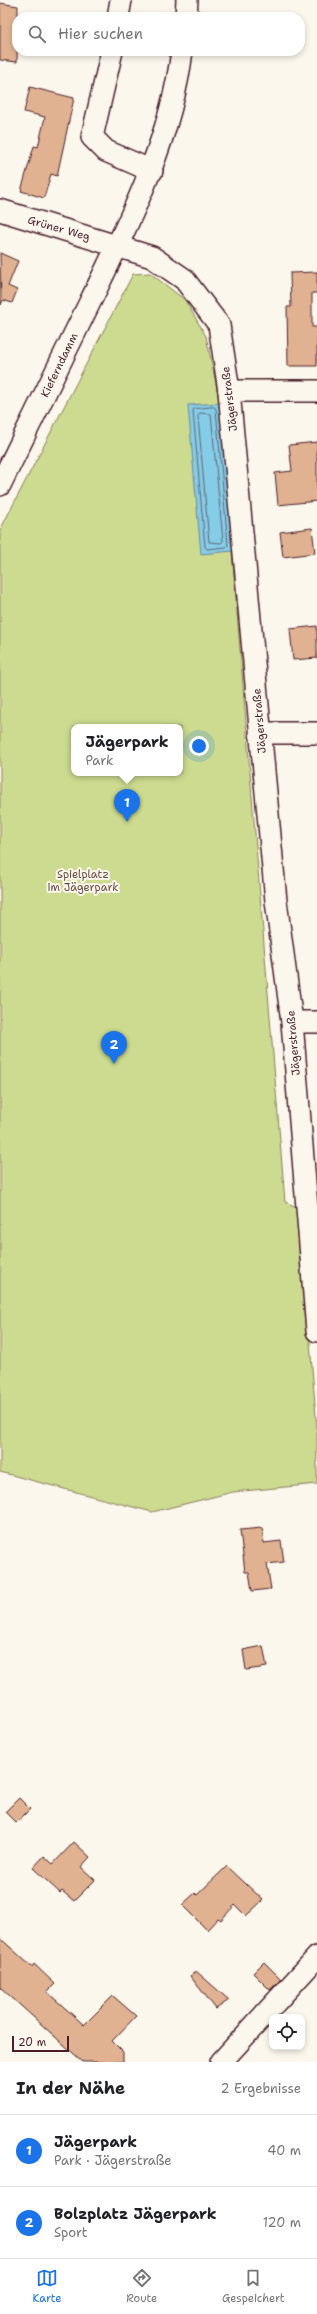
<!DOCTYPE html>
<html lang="de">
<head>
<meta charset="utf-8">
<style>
  :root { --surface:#fff; --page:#f2f2f2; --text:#202124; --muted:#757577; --line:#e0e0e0; --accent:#1a73e8 }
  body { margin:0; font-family:"Shantell Sans",sans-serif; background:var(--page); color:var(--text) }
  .controls { position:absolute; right:12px; bottom:12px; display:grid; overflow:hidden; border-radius:8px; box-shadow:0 2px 6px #0003 }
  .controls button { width:36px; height:36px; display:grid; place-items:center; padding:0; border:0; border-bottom:1px solid var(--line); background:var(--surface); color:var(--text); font:20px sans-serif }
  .scale { position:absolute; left:12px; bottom:10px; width:57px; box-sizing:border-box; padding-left:4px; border:2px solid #4a1f2b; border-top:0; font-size:11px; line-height:14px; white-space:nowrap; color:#4a1f2b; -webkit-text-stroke:3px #fbf7ec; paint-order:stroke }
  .you { position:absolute; left:199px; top:746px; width:14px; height:14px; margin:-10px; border:3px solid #fff; border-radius:50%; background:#1a73e8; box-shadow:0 0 0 6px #1a73e833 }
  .badge { display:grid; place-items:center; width:26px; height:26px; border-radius:50%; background:var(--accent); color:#fff; font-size:13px; font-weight:700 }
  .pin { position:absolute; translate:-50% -33px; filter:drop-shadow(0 1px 2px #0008) }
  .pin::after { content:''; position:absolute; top:21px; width:14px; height:12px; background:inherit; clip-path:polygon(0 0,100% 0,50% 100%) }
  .popup { position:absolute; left:71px; top:724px; width:112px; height:52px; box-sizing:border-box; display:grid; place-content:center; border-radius:8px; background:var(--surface); filter:drop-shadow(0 1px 3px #0005); font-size:13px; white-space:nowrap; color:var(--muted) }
  .popup b { font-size:15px; color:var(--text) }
  .popup::after { content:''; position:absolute; left:50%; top:100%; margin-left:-8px; border:8px solid transparent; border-top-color:var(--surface) }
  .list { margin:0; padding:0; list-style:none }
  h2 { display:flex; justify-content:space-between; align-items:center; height:52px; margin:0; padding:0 16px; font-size:17px }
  h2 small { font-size:13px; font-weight:400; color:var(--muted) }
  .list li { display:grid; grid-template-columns:26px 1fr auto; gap:12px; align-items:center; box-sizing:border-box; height:72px; padding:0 16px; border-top:1px solid var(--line) }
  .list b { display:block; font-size:15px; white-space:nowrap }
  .list p { margin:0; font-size:13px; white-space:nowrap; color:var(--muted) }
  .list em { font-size:13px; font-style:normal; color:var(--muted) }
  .icon { flex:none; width:22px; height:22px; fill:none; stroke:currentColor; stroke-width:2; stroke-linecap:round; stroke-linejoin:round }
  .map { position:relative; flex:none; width:317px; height:2062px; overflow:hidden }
  .search { position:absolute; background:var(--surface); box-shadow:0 2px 6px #0003; left:12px; right:12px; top:12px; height:44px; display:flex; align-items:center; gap:10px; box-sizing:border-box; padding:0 14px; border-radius:16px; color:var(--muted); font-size:15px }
  .sheet { height:196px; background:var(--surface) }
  nav { display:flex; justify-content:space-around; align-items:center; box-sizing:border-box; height:56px; border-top:1px solid var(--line); background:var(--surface); font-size:11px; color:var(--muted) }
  nav a { display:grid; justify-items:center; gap:2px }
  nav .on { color:var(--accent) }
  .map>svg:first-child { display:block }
</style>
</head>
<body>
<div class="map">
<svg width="317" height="2062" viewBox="0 0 317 2062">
  <rect width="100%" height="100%" fill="#fbf7ec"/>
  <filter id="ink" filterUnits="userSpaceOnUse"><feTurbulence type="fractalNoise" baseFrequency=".025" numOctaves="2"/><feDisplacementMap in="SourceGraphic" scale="8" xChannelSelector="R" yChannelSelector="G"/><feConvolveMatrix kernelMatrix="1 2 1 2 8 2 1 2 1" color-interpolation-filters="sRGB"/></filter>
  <g filter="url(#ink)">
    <path fill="#ccdb8f" stroke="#8b7d5d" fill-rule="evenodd" d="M 150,273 L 185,300 L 206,336 L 220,403 L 285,1202 L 299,1208 L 317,1429 L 317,1484 L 233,1492 L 152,1512 L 0,1472 L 0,530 L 133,274 ZM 74,727 L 180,727 L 180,773 L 74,773 Z"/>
    <polygon fill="#85cce6" stroke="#6d879b" points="220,403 233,551 201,554 188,405"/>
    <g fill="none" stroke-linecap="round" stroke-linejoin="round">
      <g stroke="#626476" stroke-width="1">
        <polygon points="214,407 216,409 228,545 226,547 207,549 205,547 193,411 194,409"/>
        <polygon points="200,413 211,414 223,541 221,543 209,542 198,416"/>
      </g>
    </g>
    <g fill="#e0b291" stroke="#4a1f2b">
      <polygon points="0,3 18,6 17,62 0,60"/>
      <polygon points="30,87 74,98 57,176 51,174 44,198 21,191 34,146 38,147 45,117 24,112"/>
      <polygon points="0,253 18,261 8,286 17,290 12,303 3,300 1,305"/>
      <polygon points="317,272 317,293 312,293 312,327 317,327 317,366 288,366 287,307 291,307 290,273"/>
      <polygon points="317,442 317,501 278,505 275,473 292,471 289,445"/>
      <polygon points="312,528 315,553 283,557 280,532"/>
      <polygon points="317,626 317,658 293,660 290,629"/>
      <polygon points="262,1528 264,1543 281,1541 284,1562 267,1564 271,1589 252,1591 249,1572 245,1572 240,1530"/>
      <polygon points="263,1646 267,1667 246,1670 243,1650"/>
      <polygon points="19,1798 30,1809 16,1823 5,1812"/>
      <polygon points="74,1842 90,1857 81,1867 95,1880 74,1901 62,1891 60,1893 33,1868 44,1856 53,1864"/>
      <polygon points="227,1866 263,1900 246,1916 235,1905 221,1920 218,1918 207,1930 182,1905 195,1893 197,1895"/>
      <polygon points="0,1938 32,1967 34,1964 55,1984 47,1992 84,2025 113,1996 136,2016 112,2041 123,2052 123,2062 83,2062 0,1987"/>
      <polygon points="264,1962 281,1979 270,1990 253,1973"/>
      <polygon points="196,1971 229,2000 216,2009 190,1976"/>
    </g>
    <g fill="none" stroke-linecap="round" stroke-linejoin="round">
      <defs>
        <g id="minor">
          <polyline points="118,17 121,0"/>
          <polyline points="186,17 187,0"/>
          <polyline points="112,51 92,137 106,151 152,171"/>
          <polyline points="0,210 152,257 184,279 219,325 229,391 276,901 292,1022 317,1331"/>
          <polyline points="229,391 317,391"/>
          <path d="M 0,485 C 30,423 61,362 91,300 C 130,220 171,140 182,51"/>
          <polyline points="260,733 317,733"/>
          <polyline points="292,1022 317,1022"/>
          <polyline points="221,2062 317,1957"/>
        </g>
      </defs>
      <use href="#minor" stroke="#4a1f2b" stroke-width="24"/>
      <use href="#minor" stroke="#fbf7ec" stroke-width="21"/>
    </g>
  </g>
  <g text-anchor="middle" stroke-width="4" stroke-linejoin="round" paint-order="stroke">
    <g font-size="11" fill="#4a1f2b" stroke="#fbf7ec">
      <text transform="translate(59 228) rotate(16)" y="4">Grüner Weg</text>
      <text transform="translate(59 365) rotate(-64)" y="4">Kieferndamm</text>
      <text transform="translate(229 399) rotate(-97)" y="4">Jägerstraße</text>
      <text transform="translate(259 721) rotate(-95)" y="4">Jägerstraße</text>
      <text transform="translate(293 1043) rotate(-95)" y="4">Jägerstraße</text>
    </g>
    <g font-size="11" fill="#6a4e44" stroke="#fbf7ec">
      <text x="83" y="878">Spielplatz<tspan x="83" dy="13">im Jägerpark</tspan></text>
    </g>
  </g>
</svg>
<div class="controls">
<button><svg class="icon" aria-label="locate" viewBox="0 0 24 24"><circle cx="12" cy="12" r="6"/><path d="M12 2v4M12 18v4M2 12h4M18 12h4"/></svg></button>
</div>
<div class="scale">20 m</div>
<div class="you"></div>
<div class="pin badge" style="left:127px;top:822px">1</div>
<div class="popup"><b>Jägerpark</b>Park</div>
<div class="pin badge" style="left:114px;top:1064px">2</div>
<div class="search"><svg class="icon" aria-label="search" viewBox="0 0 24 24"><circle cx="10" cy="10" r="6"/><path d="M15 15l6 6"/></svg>Hier suchen</div>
</div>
<section class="sheet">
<h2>In der Nähe<small>2 Ergebnisse</small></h2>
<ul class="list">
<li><span class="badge">1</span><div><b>Jägerpark</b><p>Park · Jägerstraße</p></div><em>40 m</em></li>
<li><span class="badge">2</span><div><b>Bolzplatz Jägerpark</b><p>Sport</p></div><em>120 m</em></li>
</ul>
</section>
<nav>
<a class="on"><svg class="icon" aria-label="map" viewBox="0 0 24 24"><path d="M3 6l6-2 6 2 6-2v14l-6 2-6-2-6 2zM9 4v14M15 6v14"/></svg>Karte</a>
<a><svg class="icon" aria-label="directions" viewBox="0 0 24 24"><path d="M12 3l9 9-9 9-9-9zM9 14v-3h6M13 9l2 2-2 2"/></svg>Route</a>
<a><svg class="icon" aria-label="saved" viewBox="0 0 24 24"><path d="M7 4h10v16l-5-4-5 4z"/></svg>Gespeichert</a>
</nav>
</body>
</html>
